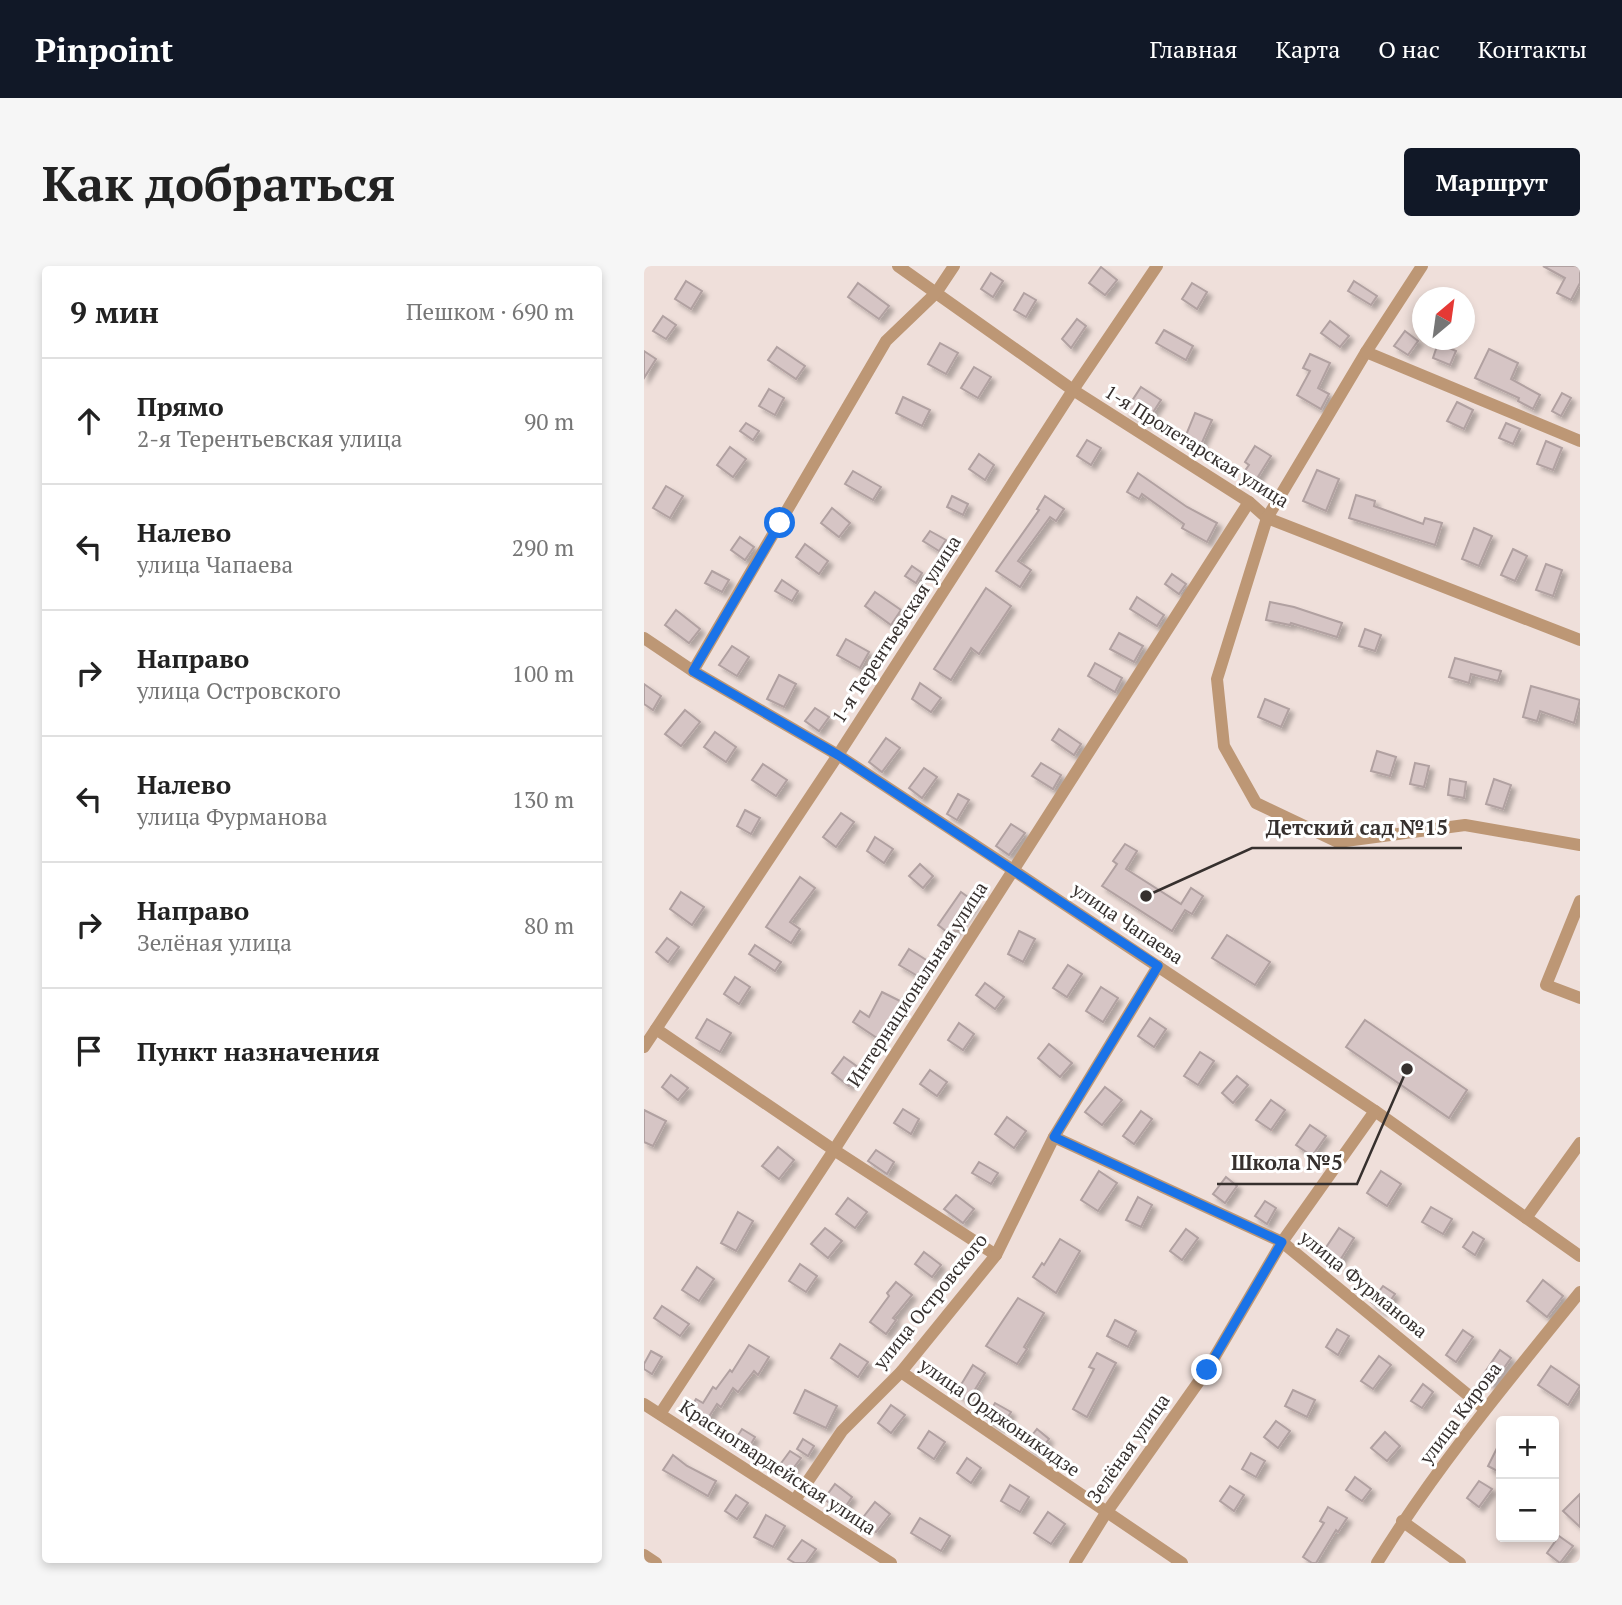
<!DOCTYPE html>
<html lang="ru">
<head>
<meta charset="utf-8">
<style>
  :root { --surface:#fff; --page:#f6f6f6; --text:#222; --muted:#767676; --line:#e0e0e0; --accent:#111827 }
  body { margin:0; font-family:"PT Serif",serif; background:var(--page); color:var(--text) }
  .controls { position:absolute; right:21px; bottom:21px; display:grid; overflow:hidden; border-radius:7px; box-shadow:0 4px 10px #0003 }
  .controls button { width:63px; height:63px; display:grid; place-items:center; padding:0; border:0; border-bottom:2px solid var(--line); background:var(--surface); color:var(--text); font:35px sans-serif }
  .compass { position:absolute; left:768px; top:21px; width:63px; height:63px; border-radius:50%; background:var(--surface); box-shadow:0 4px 10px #0003; rotate:29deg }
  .stop { position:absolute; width:21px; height:21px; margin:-16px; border:5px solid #1a73e8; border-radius:50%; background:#fff }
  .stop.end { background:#1a73e8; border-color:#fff; box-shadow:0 2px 7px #0008 }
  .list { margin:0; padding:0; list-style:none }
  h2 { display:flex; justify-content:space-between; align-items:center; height:91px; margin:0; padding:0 28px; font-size:30px }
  h2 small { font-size:23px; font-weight:400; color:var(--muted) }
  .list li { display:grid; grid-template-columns:46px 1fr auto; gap:21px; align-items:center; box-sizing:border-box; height:126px; padding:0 28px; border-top:2px solid var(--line) }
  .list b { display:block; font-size:26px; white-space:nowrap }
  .list p { margin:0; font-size:23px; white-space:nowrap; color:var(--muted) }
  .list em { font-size:23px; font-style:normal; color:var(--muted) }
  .icon { flex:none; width:38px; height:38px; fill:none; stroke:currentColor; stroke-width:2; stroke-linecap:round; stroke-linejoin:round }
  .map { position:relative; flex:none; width:936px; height:1297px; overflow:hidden; border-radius:7px }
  header { display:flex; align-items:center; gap:42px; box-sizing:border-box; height:98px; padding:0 35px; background:var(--accent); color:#fff }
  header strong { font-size:33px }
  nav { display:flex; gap:38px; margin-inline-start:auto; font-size:24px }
  .intro { display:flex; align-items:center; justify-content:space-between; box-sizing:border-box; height:168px; padding:0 42px }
  h1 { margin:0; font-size:49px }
  .button { padding:18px 32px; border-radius:7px; background:var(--accent); color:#fff; font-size:24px; font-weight:700 }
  main { display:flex; gap:42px; padding:0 42px }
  aside { flex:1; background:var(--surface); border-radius:7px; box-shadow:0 4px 10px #0003 }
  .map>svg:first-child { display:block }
</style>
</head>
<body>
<header>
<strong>Pinpoint</strong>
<nav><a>Главная</a><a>Карта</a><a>О нас</a><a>Контакты</a></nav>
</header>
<div class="intro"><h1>Как добраться</h1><a class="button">Маршрут</a></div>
<main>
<aside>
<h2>9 мин<small>Пешком · 690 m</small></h2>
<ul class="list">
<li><svg class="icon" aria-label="ahead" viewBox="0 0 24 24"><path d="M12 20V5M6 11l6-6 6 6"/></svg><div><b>Прямо</b><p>2-я Терентьевская улица</p></div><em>90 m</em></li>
<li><svg class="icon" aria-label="left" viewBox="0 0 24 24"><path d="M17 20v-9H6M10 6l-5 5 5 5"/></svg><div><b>Налево</b><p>улица Чапаева</p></div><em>290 m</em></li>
<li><svg class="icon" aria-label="right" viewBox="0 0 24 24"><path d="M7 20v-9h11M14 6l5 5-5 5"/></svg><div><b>Направо</b><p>улица Островского</p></div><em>100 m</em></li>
<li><svg class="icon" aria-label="left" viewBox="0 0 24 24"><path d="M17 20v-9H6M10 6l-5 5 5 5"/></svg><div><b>Налево</b><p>улица Фурманова</p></div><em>130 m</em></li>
<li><svg class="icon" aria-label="right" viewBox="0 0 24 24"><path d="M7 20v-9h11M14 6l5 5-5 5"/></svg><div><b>Направо</b><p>Зелёная улица</p></div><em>80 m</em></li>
<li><svg class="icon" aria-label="arrive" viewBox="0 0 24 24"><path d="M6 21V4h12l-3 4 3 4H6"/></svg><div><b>Пункт назначения</b></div></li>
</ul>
</aside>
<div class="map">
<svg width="936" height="1297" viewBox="0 0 936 1297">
  <defs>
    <filter id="shadow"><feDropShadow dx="4.5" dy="4.5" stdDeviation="2" flood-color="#0004"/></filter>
  </defs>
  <rect width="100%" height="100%" fill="#efdfda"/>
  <g fill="#d6c5c5" stroke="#b1a1a1" stroke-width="2" filter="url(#shadow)">
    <polygon points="899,0 932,0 936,2 936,17 927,34 913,27 921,12"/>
    <polygon points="457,1 473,14 461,29 445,17"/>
    <polygon points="347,7 359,15 349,31 337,23"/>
    <polygon points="42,15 58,25 47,43 31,33"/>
    <polygon points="710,15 733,30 727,39 704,25"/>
    <polygon points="214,17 245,40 235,53 204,31"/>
    <polygon points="548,17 563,26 553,43 538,33"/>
    <polygon points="380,27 392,34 382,51 370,44"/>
    <polygon points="19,50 32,59 22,73 9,65"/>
    <polygon points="433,53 442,60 427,82 418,73"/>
    <polygon points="686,55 705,70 696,81 677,67"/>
    <polygon points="520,64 549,80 542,94 512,77"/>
    <polygon points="761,65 774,75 764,89 750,80"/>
    <polygon points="296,77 314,87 302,108 284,98"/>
    <polygon points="794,77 812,85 806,99 789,92"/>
    <polygon points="133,81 161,100 152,113 124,94"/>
    <polygon points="845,83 874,97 867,113 896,129 889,143 874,135 875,132 831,112"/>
    <polygon points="0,85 12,93 0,112"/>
    <polygon points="666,88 686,97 674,122 685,128 677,143 653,129 666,105 659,102"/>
    <polygon points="330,101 347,111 334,132 317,122"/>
    <polygon points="497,121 517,134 502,157 482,144"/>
    <polygon points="125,123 140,132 131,149 115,140"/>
    <polygon points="918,127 927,132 917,150 908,145"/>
    <polygon points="259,131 286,144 278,160 252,147"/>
    <polygon points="813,136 829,144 820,163 803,155"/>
    <polygon points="551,147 568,154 556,181 540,174"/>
    <polygon points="102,157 115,165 109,174 96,165"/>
    <polygon points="862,157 876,163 869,178 855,172"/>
    <polygon points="443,174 457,182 447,199 433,190"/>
    <polygon points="902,175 918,182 909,204 893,198"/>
    <polygon points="611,180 627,190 612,214 600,206 605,199 601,196"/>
    <polygon points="86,181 102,193 89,211 73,199"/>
    <polygon points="335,188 350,199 341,214 325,203"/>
    <polygon points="673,204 695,213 682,245 659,235"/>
    <polygon points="209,205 237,221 229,234 201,218"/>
    <polygon points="494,207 543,241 573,257 563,276 538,262 540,258 498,228 495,233 483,226"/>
    <polygon points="22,220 39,230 26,252 9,242"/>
    <polygon points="712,229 731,235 730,240 779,258 781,252 798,257 791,279 705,252"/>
    <polygon points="308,230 324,238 319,249 303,241"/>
    <polygon points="401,230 420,243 412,255 406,251 374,295 387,304 376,321 352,305 395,244 393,243"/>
    <polygon points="188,242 206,257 195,271 177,257"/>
    <polygon points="830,262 848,270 835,300 818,293"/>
    <polygon points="286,265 302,274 295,285 279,275"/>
    <polygon points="96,271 110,281 101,294 87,284"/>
    <polygon points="161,278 184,295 175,308 152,291"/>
    <polygon points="869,283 883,290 871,315 857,309"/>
    <polygon points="902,298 918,304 909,330 892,324"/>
    <polygon points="268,300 278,307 272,317 261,310"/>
    <polygon points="68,305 85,314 78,326 61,317"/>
    <polygon points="528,308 542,318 535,328 521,318"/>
    <polygon points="138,314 154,325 148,335 131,325"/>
    <polygon points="342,322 367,340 335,388 327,382 307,414 290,403"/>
    <polygon points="231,326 257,344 247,359 221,340"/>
    <polygon points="493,331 520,349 513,360 486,343"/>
    <polygon points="626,336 650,341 698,357 693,371 647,357 646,359 622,354"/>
    <polygon points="32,344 56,363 45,377 21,359"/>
    <polygon points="721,363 737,369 731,385 715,380"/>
    <polygon points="475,367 499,380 490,396 466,383"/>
    <polygon points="202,373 225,386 216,402 193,389"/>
    <polygon points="88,380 105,391 93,410 75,399"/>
    <polygon points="811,392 857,405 854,415 827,408 825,417 805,411"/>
    <polygon points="451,397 478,412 471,426 444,410"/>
    <polygon points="135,409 152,418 140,441 123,433"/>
    <polygon points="276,417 297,432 287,446 268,433"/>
    <polygon points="0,418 17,430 9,444 0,438"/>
    <polygon points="887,420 936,434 930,457 896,445 893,455 879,451"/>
    <polygon points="621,433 645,443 637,461 614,451"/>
    <polygon points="171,442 185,451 175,465 161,455"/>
    <polygon points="41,444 56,456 37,480 21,468"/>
    <polygon points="415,463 437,478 430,489 408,474"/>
    <polygon points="71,466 92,481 82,496 60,481"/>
    <polygon points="242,472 256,482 238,506 225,496"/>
    <polygon points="733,485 752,491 746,510 727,505"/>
    <polygon points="397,497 417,509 409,523 388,510"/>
    <polygon points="771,497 785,500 780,521 766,518"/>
    <polygon points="119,498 143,514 132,530 108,514"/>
    <polygon points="280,502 293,511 278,532 265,522"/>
    <polygon points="806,513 822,516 820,532 804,529"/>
    <polygon points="850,513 867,519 859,543 842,538"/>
    <polygon points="314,528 325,534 313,554 303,548"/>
    <polygon points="101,544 116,552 107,568 93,560"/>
    <polygon points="197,547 210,556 192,581 179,571"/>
    <polygon points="367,558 381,567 365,589 352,580"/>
    <polygon points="231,571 249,583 240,597 223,585"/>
    <polygon points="481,578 493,585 482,603 537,638 547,622 559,630 548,648 541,644 528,665 458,620 473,598 469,595"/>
    <polygon points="276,598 289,610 279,622 265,610"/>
    <polygon points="156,611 171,622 146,656 156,663 147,677 122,661"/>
    <polygon points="37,626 60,641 48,659 26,643"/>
    <polygon points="317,626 331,636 307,669 294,659"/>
    <polygon points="375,665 391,673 379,696 364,688"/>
    <polygon points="583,669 626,696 611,719 568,692"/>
    <polygon points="23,672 35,681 24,696 12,686"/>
    <polygon points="111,679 137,696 131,705 105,688"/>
    <polygon points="265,683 287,697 277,712 255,699"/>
    <polygon points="424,699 438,708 423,731 409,722"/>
    <polygon points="91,711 106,721 95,738 80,728"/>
    <polygon points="341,717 360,731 351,743 332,729"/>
    <polygon points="457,721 474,732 459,756 442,745"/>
    <polygon points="238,726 258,736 236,774 209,756 216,745 225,751"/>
    <polygon points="506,752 522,763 510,781 494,770"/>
    <polygon points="63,753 87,767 76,786 52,772"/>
    <polygon points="721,754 823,824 805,852 702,781"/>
    <polygon points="315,757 330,768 319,784 304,774"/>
    <polygon points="405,778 428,797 416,811 394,792"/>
    <polygon points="556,786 570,795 554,819 540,810"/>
    <polygon points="200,791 218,804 205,820 188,807"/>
    <polygon points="286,804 303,816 293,830 276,818"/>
    <polygon points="27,809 44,822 34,834 18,821"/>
    <polygon points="593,810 604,819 589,837 578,827"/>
    <polygon points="461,821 478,834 458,859 441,846"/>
    <polygon points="627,834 641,844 627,864 612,854"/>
    <polygon points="259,843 275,853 267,868 250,857"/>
    <polygon points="0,844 22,855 9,880 0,876"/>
    <polygon points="497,845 508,853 490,878 479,870"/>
    <polygon points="363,851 382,865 370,882 351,868"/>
    <polygon points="666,859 682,870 668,890 652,879"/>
    <polygon points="134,881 150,894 135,913 118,900"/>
    <polygon points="232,884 250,896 243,908 224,895"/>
    <polygon points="335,896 354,907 347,918 328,907"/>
    <polygon points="455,905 473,917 454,945 437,934"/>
    <polygon points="737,905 757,918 743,940 723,927"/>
    <polygon points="582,911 593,920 581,937 569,928"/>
    <polygon points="312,929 330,943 319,957 300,943"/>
    <polygon points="494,931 508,939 497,961 482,954"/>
    <polygon points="204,932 223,946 211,962 192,948"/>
    <polygon points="621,935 632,942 623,958 611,950"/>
    <polygon points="787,941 808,953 799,968 778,956"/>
    <polygon points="94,946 109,955 92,985 77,977"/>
    <polygon points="181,962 198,975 184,992 167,978"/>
    <polygon points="695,962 710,972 693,999 677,989"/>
    <polygon points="542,963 554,972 538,994 526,985"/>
    <polygon points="829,966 840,973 831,989 819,981"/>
    <polygon points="416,973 436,985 412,1027 389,1011 398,997 400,999"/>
    <polygon points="280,986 297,999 288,1011 271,998"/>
    <polygon points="156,998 173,1010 162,1026 145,1015"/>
    <polygon points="53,1001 70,1013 55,1035 38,1024"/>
    <polygon points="899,1014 919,1030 903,1051 883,1035"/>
    <polygon points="252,1016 268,1029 249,1052 252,1054 242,1068 226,1056 245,1030 243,1027"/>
    <polygon points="739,1020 751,1028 739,1045 727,1036"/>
    <polygon points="374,1032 400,1047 380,1081 383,1083 373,1098 342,1080"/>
    <polygon points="18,1040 45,1058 36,1070 10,1052"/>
    <polygon points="471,1054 492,1065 484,1081 463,1070"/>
    <polygon points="693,1063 705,1070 694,1089 682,1081"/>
    <polygon points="819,1064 829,1071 812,1096 802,1089"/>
    <polygon points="196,1078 224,1096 214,1111 187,1092"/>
    <polygon points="105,1079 125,1091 114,1109 110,1105 94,1126 89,1122 77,1141 73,1138 61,1157 44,1146 52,1133 59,1137 69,1121 72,1123 86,1104 88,1106"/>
    <polygon points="856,1084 867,1092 848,1119 837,1112"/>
    <polygon points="7,1085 18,1091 8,1108 0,1103 0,1098"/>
    <polygon points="453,1087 472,1097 443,1151 429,1143 450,1103 445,1101"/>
    <polygon points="735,1090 747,1099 729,1123 717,1115"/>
    <polygon points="329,1099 341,1107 324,1135 312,1127"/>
    <polygon points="907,1100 936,1120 924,1139 894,1119"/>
    <polygon points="779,1118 789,1126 778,1142 767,1135"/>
    <polygon points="161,1124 193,1140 182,1162 150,1147"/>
    <polygon points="649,1124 671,1134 663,1151 641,1140"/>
    <polygon points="351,1137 367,1146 357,1162 342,1153"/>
    <polygon points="247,1139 261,1149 247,1167 234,1157"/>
    <polygon points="632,1155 646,1165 634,1182 620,1171"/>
    <polygon points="98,1163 111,1171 103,1185 89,1177"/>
    <polygon points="393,1163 405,1173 393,1188 381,1178"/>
    <polygon points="285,1165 301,1176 290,1193 274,1182"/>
    <polygon points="741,1166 756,1180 743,1195 727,1182"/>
    <polygon points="159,1173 170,1180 164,1190 153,1183"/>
    <polygon points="857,1174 857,1207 844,1200"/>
    <polygon points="146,1185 157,1192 145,1208 135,1200"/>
    <polygon points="607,1187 621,1195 612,1211 598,1203"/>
    <polygon points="29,1189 43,1200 72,1215 64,1230 19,1204"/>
    <polygon points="323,1192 337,1202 327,1217 313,1207"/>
    <polygon points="711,1211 727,1223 718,1235 702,1224"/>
    <polygon points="835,1215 848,1223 835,1241 823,1232"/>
    <polygon points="191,1218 208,1231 198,1246 180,1233"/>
    <polygon points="366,1219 385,1231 376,1246 357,1235"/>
    <polygon points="586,1220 600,1229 590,1245 576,1235"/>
    <polygon points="936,1228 936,1261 919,1245"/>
    <polygon points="92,1229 104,1237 93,1253 81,1245"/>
    <polygon points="231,1236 246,1248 232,1266 217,1254"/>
    <polygon points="684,1241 703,1252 694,1266 692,1264 672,1297 668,1297 659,1291 680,1257 676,1255"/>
    <polygon points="404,1246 421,1258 407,1278 390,1267"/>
    <polygon points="122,1249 141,1260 129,1281 110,1271"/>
    <polygon points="276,1252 306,1270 297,1285 267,1267"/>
    <polygon points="915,1270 929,1280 916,1297 903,1287"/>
    <polygon points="158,1274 172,1283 162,1297 151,1297 144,1293"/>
  </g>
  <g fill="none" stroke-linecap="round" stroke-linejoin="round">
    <g stroke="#bd9775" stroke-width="12">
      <polyline points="254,0 429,124 605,236 623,252 936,374"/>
      <polyline points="778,0 722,86 623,252 573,413 580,480 612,537 694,576 821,559 936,579"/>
      <polyline points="722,86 936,175"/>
      <polyline points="0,372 49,405 194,489 369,604 731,845 936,990"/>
      <polyline points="49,405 242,75 292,27 310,0"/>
      <polyline points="936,635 902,719 936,732"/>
      <polyline points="12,763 190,884 352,989"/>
      <polyline points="0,781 194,489 429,124 513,0"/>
      <polyline points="410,871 638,976 841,1143"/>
      <polyline points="882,952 936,877"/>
      <polyline points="257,1106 538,1297"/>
      <polyline points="0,1138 247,1297"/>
      <polyline points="16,1148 190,884 605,236"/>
      <polyline points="151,1234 198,1165 257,1106 352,989 410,871 514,700"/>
      <polyline points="758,1255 816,1297"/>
      <polyline points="0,1289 12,1297"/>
      <polyline points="431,1297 462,1247 563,1104 638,976 731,845"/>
      <path d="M 733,1297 C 792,1201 865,1114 936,1026"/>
    </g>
  </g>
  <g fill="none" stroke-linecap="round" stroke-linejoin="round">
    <polyline stroke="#1a73e8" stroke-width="9" points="136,257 49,405 194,489 514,700 410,871 638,976 563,1104"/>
  </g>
  <g text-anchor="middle" stroke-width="6" stroke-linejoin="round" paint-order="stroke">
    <g font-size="19" fill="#36302e" stroke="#fff">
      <text transform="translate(553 180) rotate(32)" y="7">1-я Пролетарская улица</text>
      <text transform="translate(252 363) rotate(-57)" y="7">1-я Терентьевская улица</text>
      <text transform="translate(484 657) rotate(34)" y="7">улица Чапаева</text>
      <text transform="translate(273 718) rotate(-57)" y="7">Интернациональная улица</text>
      <text transform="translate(720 1018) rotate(39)" y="7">улица Фурманова</text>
      <text transform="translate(286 1035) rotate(-51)" y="7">улица Островского</text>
      <text transform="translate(816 1147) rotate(-53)" y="7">улица Кирова</text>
      <text transform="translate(356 1151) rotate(35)" y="7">улица Орджоникидзе</text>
      <text transform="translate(484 1182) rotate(-55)" y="7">Зелёная улица</text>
      <text transform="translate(134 1201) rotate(33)" y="7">Красногвардейская улица</text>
    </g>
  </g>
  <path fill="none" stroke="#36302e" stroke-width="2.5" d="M502 630L608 582H818M763 803L713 918H573"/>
  <g fill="#36302e" stroke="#fff" stroke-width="2.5">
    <circle cx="502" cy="630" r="7"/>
    <circle cx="763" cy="803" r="7"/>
  </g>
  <g font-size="21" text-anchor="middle" font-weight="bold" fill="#36302e" stroke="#fff" stroke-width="6" stroke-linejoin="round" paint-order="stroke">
    <text x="713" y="569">Детский сад №15</text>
    <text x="643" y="904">Школа №5</text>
  </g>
</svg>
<div class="controls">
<button>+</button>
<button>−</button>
</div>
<svg class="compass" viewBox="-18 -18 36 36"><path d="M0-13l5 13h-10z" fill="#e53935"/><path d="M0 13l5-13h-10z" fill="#767676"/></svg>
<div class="stop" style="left:136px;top:257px"></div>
<div class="stop end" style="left:563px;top:1104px"></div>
</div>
</main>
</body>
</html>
